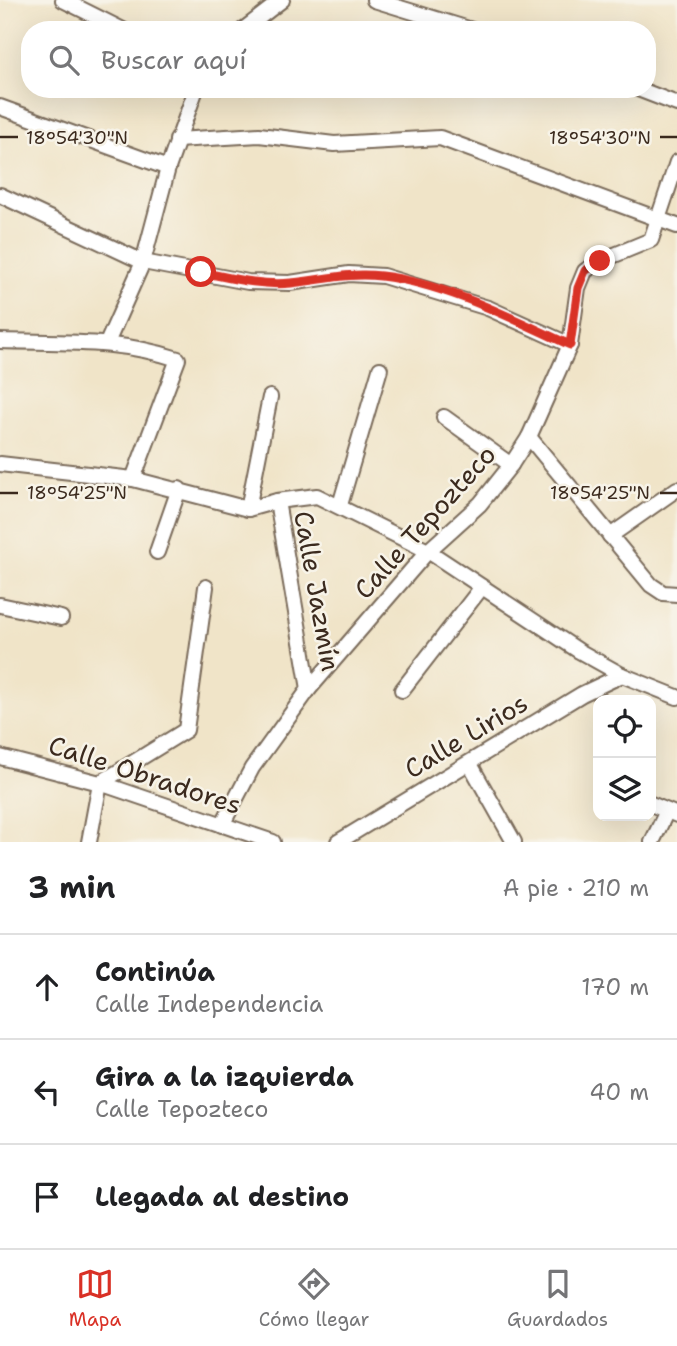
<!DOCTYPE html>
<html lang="es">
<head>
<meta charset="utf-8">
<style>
  :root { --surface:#fff; --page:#f6f6f6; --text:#202124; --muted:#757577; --line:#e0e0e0; --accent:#d93025 }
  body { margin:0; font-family:"Shantell Sans",sans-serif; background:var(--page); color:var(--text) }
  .controls { position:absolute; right:21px; bottom:21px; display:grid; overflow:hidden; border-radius:14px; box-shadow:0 7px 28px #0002 }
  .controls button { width:63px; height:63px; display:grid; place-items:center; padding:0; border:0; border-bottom:2px solid var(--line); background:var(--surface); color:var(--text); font:35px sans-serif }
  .stop { position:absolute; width:21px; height:21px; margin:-16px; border:5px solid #d93025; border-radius:50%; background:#fff }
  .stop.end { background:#d93025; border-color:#fff; box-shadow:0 2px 7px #0008 }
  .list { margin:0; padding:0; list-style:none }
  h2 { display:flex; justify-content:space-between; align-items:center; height:91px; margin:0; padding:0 28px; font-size:30px }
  h2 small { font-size:23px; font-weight:400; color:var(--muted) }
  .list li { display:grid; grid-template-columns:46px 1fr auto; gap:21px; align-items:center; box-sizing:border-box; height:105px; padding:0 28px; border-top:2px solid var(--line) }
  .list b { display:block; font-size:26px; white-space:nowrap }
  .list p { margin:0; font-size:23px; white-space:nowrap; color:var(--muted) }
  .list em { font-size:23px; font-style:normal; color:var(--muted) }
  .icon { flex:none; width:38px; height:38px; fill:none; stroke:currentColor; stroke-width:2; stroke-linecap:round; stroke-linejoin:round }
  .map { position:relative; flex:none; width:677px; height:842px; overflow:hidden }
  .search { position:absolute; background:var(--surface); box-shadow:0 7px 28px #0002; left:21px; right:21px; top:21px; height:77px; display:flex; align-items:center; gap:18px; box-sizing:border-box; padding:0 24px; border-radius:28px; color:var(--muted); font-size:26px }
  .sheet { height:406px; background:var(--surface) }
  nav { display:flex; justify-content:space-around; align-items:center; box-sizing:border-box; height:98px; border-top:2px solid var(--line); background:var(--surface); font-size:19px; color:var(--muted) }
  nav a { display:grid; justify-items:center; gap:4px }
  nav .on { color:var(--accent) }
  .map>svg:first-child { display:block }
</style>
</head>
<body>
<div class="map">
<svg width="677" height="842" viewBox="0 0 677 842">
  <rect width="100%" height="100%" fill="#f7f3e8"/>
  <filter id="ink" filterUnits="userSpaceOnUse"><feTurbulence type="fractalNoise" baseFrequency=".0143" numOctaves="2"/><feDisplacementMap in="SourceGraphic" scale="14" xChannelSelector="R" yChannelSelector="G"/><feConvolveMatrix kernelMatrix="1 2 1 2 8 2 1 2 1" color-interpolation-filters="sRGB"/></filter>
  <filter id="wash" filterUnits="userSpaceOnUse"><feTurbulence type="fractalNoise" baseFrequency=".00686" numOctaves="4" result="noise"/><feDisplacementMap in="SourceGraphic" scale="28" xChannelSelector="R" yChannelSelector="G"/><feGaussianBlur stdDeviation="1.57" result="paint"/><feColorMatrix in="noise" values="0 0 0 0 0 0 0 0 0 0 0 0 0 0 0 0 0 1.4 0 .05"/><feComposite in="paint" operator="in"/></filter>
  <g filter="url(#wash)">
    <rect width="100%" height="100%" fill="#f0e4c8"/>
  </g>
  <g filter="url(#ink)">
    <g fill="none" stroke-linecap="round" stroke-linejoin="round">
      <defs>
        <g id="street">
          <polyline points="63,0 123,30"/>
          <polyline points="374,0 472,30"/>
          <polyline points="243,30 282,0"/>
          <polyline points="638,89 677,104"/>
          <polyline points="0,107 168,168"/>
          <polyline points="177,140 259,135 334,144 440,138 677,226"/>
          <polyline points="0,195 143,262 248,282 290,283 349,274 383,276 488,308 570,345"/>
          <path d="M 0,341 C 65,343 116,339 178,359 L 133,479"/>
          <polyline points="107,343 143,262 168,168 196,89"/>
          <polyline points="444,417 511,465"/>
          <polyline points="529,437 651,585 663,593 677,594"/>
          <polyline points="0,464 133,479 248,509 277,501 317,496 428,551 579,651 622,675 677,697"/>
          <polyline points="277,501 309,689"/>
          <polyline points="340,505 380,369"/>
          <polyline points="248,509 270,397"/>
          <polyline points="610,536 677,489"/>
          <polyline points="157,552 179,489"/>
          <polyline points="0,605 61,618"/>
          <polyline points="402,690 482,587"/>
          <polyline points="0,757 100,783 273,842"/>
          <polyline points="470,764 514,842"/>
          <polyline points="651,804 677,815"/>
          <polyline points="222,825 252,768 309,689 428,551 480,504 511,465 529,437 570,345 578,288 585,271 600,261 651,240 677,162"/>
          <polyline points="89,842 100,783 186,730 206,587"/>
          <polyline points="338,842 582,694 622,675"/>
          <polyline points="652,842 667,811"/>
        </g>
      </defs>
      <use href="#street" stroke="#7a6b5a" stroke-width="18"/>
      <use href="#street" stroke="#fff" stroke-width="14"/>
    </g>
  </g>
  <g fill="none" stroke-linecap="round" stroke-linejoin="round" filter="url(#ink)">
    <path stroke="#d93025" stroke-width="9" d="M 201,272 C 231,278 261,286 291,283 C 322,280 349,272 381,276 C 447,284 511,318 570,345 L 578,288 L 585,271 L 600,261"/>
  </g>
  <path fill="none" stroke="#3b2a1e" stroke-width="2.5" d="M 0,137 L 18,137M 660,137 L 677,137M 0,493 L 18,493M 660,493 L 677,493"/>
  <g text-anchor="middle" stroke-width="5" stroke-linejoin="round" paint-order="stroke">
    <g font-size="26" fill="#3b2a1e" stroke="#f7f3e8">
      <text transform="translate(425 522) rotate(-48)" y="9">Calle Tepozteco</text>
      <text transform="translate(317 591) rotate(80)" y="9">Calle Jazmín</text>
      <text transform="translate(466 736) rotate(-31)" y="9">Calle Lirios</text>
      <text transform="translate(145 775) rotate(18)" y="9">Calle Obradores</text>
    </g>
  </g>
  <g font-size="18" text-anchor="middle" fill="#3b2a1e" stroke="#f7f3e8" stroke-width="5" stroke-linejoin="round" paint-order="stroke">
    <text x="77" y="144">18°54'30"N</text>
    <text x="600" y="144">18°54'30"N</text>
    <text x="77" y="499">18°54'25"N</text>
    <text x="600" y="499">18°54'25"N</text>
  </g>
</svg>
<div class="controls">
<button><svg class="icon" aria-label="locate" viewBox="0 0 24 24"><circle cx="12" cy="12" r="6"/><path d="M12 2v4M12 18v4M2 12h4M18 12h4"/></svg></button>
<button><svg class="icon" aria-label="layers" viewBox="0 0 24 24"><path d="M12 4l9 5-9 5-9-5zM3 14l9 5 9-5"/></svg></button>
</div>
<div class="stop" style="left:201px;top:272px"></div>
<div class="stop end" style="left:600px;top:261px"></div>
<div class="search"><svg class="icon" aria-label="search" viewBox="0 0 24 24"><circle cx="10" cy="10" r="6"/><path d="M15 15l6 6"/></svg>Buscar aquí</div>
</div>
<section class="sheet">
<h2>3 min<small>A pie · 210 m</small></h2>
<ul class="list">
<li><svg class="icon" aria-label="ahead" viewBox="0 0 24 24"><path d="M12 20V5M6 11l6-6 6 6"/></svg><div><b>Continúa</b><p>Calle Independencia</p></div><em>170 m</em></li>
<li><svg class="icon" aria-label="left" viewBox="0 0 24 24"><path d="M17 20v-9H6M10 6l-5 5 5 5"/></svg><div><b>Gira a la izquierda</b><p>Calle Tepozteco</p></div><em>40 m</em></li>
<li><svg class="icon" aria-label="arrive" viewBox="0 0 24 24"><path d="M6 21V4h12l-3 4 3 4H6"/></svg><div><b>Llegada al destino</b></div></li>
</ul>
</section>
<nav>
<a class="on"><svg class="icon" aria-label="map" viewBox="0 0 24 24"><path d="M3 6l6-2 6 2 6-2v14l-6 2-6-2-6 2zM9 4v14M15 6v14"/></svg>Mapa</a>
<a><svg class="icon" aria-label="directions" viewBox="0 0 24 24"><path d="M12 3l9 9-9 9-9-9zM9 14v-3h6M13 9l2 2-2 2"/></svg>Cómo llegar</a>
<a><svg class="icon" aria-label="saved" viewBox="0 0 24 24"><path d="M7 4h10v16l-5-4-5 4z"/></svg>Guardados</a>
</nav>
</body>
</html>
